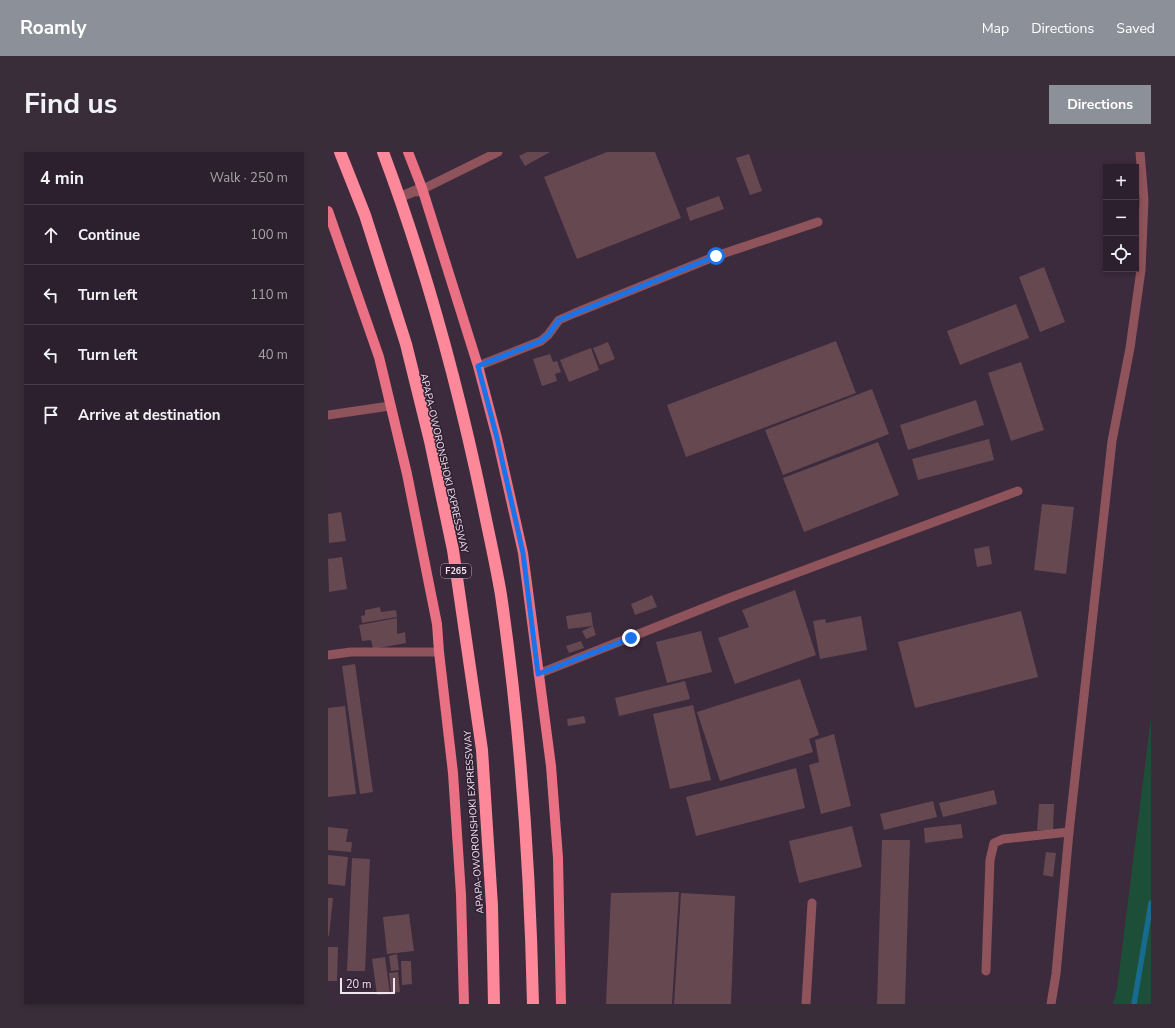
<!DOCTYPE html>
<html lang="en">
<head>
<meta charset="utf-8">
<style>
  :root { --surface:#2d202e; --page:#392d3a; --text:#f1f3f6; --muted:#a7a3aa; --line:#483e4a; --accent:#8c9099 }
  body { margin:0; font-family:"Nunito Sans",sans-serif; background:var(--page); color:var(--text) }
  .controls { position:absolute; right:12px; top:12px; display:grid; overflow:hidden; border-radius:0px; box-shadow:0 2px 6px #0003 }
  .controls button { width:36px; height:36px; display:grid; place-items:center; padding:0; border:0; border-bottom:1px solid var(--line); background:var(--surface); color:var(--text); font:20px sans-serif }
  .scale { position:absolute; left:12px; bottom:10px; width:55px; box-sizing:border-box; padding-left:4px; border:2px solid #f1e4f1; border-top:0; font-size:11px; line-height:14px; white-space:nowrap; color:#f1e4f1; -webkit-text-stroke:3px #322033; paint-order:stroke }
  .stop { position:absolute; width:12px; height:12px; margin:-9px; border:3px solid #1a73e8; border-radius:50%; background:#fff }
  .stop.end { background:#1a73e8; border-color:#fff; box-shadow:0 1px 4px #0008 }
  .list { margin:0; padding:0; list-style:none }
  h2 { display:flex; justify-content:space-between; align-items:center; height:52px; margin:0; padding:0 16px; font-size:17px }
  h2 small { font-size:13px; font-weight:400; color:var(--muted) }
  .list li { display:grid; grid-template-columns:26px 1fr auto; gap:12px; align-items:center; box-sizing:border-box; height:60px; padding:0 16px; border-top:1px solid var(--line) }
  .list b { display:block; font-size:15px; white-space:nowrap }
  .list em { font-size:13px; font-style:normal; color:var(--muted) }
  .icon { flex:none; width:22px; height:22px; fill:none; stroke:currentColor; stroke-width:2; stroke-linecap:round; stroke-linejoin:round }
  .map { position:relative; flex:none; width:823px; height:852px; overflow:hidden; border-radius:0px }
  header { display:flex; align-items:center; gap:24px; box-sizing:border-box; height:56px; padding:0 20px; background:var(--accent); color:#fff }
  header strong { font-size:19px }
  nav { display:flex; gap:22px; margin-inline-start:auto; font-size:14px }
  .intro { display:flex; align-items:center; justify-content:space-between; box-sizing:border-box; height:96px; padding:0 24px }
  h1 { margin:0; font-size:28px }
  .button { padding:10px 18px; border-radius:0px; background:var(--accent); color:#fff; font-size:14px; font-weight:700 }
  main { display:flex; gap:24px; padding:0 24px }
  aside { flex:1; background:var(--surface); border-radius:0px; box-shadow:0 2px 6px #0003 }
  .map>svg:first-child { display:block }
</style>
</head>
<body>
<header>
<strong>Roamly</strong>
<nav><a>Map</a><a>Directions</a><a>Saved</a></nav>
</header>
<div class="intro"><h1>Find us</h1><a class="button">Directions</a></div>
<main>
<aside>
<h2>4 min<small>Walk · 250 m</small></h2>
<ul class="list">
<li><svg class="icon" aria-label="ahead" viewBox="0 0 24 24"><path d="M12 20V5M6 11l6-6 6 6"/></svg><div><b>Continue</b></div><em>100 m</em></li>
<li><svg class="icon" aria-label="left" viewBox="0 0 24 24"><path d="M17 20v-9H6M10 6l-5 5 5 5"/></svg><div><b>Turn left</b></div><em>110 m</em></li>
<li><svg class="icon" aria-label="left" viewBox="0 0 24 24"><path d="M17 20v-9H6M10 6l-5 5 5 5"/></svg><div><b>Turn left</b></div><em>40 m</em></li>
<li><svg class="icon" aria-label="arrive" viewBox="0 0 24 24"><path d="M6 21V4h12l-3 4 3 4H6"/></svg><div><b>Arrive at destination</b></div></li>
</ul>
</aside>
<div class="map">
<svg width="823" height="852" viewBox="0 0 823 852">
  <rect width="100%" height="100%" fill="#3c2a3d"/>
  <polygon fill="#1d4e37" points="823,565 823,852 785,852 789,837"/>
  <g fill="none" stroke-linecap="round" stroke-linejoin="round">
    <polyline stroke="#196a8f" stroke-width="5.5" points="806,852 823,751"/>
  </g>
  <g fill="#664851">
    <polygon points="199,0 222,0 197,14 191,4"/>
    <polygon points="279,0 327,0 353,66 249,107 216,25"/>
    <polygon points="421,2 434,39 422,43 408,6"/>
    <polygon points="391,44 396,57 362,69 358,56"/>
    <polygon points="716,115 737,170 712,180 691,125"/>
    <polygon points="688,152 701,186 632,213 619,179"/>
    <polygon points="508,189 528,241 358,305 339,253"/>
    <polygon points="280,190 287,207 272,213 265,196"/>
    <polygon points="263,196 271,218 241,230 232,208"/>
    <polygon points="222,202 225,210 229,209 233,220 227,222 229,229 214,234 205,207"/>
    <polygon points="693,210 716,278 683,289 660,221"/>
    <polygon points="544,237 561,282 455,323 437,278"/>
    <polygon points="648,248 656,273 580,298 572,273"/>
    <polygon points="661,287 666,308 590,328 584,307"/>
    <polygon points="550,290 571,343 476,380 455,326"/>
    <polygon points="714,352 746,355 738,422 706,418"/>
    <polygon points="13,360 18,389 1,391 0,362"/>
    <polygon points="661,394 664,412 649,415 646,397"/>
    <polygon points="14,405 19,437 1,440 0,407"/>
    <polygon points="467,438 488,503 407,532 390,486 421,475 414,458"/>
    <polygon points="324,443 329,455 307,463 303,452"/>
    <polygon points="52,455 53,460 68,458 69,465 34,471 33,464 37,463 37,458"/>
    <polygon points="693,459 710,525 587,556 570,490"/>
    <polygon points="263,460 265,474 240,477 238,464"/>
    <polygon points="533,464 539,498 492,507 485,469 497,467 498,471"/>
    <polygon points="69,466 69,482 77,480 78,491 45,497 43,488 34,489 31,473"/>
    <polygon points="265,474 268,483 258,487 254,479"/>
    <polygon points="373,479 384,520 339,531 328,490"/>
    <polygon points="253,489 256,496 241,501 238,494"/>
    <polygon points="27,512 45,640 32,642 14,514"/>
    <polygon points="472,527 491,583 481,587 485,600 392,629 369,560"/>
    <polygon points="357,529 362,547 291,564 287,546"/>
    <polygon points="365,553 383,628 342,637 325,562"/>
    <polygon points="17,554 28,642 0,645 0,556"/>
    <polygon points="256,564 258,571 240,574 239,567"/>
    <polygon points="506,582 523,654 493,662 481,613 491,610 487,588"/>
    <polygon points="468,616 477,656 368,684 358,645"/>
    <polygon points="666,638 669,652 615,665 611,651"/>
    <polygon points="605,649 609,665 556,678 552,662"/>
    <polygon points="711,652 726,652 725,679 709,678"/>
    <polygon points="633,672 635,686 597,691 596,676"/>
    <polygon points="524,674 534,715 471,731 461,689"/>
    <polygon points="0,675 20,677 18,690 24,690 23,700 0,698"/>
    <polygon points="554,688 582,688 577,852 549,852"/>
    <polygon points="718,700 728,701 725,725 715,723"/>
    <polygon points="0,703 20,705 17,734 0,732"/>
    <polygon points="24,706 42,707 37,819 19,819"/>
    <polygon points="351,740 344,852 278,852 283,741"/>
    <polygon points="353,741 407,744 403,852 346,852"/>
    <polygon points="0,746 5,746 1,784 0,784"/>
    <polygon points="81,762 86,799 59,802 55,765"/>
    <polygon points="0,795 10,795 9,829 0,829"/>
    <polygon points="69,802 71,818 63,819 61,804"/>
    <polygon points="57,805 62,842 49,843 44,807"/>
    <polygon points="73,809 83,809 84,832 74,833"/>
    <polygon points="70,820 72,840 63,841 61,821"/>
  </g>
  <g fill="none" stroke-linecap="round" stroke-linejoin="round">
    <g stroke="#8f535b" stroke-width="9">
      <polyline points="89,40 170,0"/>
      <polyline points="150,214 213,189 220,183 231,168 247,161 388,104 490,70"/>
      <polyline points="0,263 62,254"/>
      <polyline points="0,503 23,500 111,500"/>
      <polyline points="210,522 401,446 690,339"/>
      <polyline points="658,819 662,708 666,691 675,687 741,680"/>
      <polyline points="478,852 484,751"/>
      <polyline points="723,852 728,822 741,680 784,289 802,196 813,118 816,48 812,0"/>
    </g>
    <polyline stroke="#8f535b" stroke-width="10" points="72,45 94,36"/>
    <g stroke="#ea7083" stroke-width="10">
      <polyline points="80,0 94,36 150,214 169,286 195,401 223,614 230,706 233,852"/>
      <polyline points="0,59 51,205 79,322 109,472 111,500 125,621 133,743 136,852"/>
    </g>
    <g stroke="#fd8899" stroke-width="12">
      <polyline points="12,0 37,63 78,192 102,289 125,398 154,598 164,754 166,852"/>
      <path d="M 55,0 C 98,115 130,233 155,353 C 161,383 168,413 173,443 C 193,580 202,714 205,852"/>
    </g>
  </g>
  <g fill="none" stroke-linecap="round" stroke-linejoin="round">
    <polyline stroke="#1a73e8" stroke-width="5" points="303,486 210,522 195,401 169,286 150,214 213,189 220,183 231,168 388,104"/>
  </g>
  <g text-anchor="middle" stroke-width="3" stroke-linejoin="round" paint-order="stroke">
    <rect fill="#322033" stroke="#b8a9b8" stroke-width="1" x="113" y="412" width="30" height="14" rx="3"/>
    <g font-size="9" font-weight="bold" fill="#f1e4f1">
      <text x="128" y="422">F265</text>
    </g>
    <g font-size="10" fill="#f1e4f1" stroke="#322033">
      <text transform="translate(117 311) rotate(77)" y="4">APAPA-OWORONSHOKI EXPRESSWAY</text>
      <text transform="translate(145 670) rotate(-94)" y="4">APAPA-OWORONSHOKI EXPRESSWAY</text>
    </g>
  </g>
</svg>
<div class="controls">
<button>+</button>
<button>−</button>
<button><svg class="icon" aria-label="locate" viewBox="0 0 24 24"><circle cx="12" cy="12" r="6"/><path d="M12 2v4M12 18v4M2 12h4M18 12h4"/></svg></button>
</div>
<div class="scale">20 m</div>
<div class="stop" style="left:388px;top:104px"></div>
<div class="stop end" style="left:303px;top:486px"></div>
</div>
</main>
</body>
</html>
